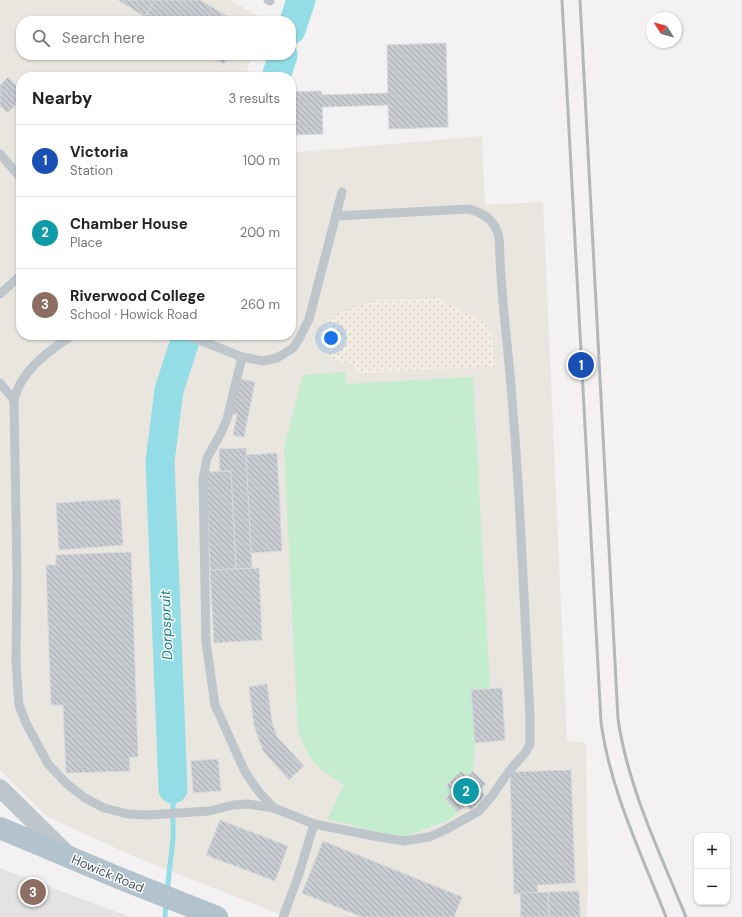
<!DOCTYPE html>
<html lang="en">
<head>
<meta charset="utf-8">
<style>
  :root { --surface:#fff; --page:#f6f6f6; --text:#222; --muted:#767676; --line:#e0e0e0; --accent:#ea580c }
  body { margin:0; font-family:"DM Sans",sans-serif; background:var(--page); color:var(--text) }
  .controls { position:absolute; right:12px; bottom:12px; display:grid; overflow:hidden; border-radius:8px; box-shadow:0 1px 3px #0004 }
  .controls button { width:36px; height:36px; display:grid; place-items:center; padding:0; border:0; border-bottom:1px solid var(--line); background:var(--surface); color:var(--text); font:20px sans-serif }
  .compass { position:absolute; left:646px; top:12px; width:36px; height:36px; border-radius:50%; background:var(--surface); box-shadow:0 1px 3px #0004; rotate:307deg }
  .you { position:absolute; left:331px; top:338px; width:14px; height:14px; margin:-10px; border:3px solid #fff; border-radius:50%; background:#1a73e8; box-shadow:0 0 0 6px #1a73e833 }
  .badge { display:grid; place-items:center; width:26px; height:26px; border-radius:50%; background:var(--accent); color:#fff; font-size:13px; font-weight:700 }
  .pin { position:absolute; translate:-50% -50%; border:2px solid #fff; box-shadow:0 1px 4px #0006 }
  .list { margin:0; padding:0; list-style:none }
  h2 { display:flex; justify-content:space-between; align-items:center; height:52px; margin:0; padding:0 16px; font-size:17px }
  h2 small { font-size:13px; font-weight:400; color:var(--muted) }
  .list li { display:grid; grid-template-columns:26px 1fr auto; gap:12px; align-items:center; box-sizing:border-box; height:72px; padding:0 16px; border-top:1px solid var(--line) }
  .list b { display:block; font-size:15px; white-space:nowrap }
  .list p { margin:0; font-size:13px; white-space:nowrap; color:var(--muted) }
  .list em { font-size:13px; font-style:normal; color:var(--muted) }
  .icon { flex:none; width:22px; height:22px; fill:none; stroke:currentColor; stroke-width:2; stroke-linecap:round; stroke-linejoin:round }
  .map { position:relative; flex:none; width:742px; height:917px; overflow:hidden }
  .search { position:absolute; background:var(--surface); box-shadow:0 1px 3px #0004; left:16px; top:16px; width:280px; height:44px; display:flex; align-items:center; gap:10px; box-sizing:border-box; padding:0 14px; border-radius:16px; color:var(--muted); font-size:15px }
  .panel { position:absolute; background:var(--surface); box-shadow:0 1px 3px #0004; left:16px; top:72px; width:280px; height:268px; border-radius:16px }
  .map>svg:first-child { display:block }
</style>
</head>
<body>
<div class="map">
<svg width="742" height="917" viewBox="0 0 742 917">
  <defs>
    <pattern id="sand-dots" width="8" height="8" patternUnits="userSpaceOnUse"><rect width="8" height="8" fill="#f2ece3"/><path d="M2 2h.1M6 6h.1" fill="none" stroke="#d1ccc5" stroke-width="1.8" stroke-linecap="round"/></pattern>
    <pattern id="building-back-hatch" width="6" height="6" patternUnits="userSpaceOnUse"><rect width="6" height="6" fill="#c8ccd0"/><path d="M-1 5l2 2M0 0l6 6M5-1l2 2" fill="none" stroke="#a4a8ac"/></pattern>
  </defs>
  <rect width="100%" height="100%" fill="#f3f1f1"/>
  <polygon fill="#e9e5df" points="0,0 230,0 264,20 263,21 21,21 21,55 252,55 245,77 21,77 21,335 291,335 291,153 482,136 485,205 543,202 567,741 586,743 588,885 587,917 287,917 142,860 46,816 0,770"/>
  <polygon fill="#e4e2e2" points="0,868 130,917 0,917"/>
  <path fill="#c4eccf" d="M 345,372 L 346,384 L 473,377 L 490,688 L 471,690 L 475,743 L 473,771 L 467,777 L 461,771 L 446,786 L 452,792 L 445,799 L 458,812 L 449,820 L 401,838 L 328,819 L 344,784 C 317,769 309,761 298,732 L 284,448 L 303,375 Z"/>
  <polygon fill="url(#sand-dots)" points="440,298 483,321 492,334 494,366 356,374 353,364 332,361 320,329 336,314 377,300"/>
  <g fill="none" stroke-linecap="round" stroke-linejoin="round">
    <g stroke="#94dde6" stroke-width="5">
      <polyline points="167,892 173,839 173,789"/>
      <polyline points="165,917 166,902"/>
    </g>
    <g stroke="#94dde6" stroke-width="29">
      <polyline points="291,30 301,0"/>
      <polyline points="276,77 283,55"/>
      <polyline points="173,789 160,461 169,390 187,335"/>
    </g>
  </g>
  <g fill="url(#building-back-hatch)" stroke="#d5d8dc">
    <polygon points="118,0 155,0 145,17"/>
    <polygon points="155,0 200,0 235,21 153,21 145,17"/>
    <polygon points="446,43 448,127 389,129 388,105 322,107 323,134 291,135 291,92 321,91 322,95 388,93 387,45"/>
    <polygon points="209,55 229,55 224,64"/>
    <polygon points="8,77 21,90 21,100 7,113 0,106 0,85"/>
    <polygon points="239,379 255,382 244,437 233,435 237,415 232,414"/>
    <polygon points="246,448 252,568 236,569 231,471 220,471 219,449"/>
    <polygon points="277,453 282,551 251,553 246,455"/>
    <polygon points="231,471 236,569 210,570 206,472"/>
    <polygon points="120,499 123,545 59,550 56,503"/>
    <polygon points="131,552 138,757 129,757 130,771 66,773 63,705 51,705 46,565 56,565 56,555"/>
    <polygon points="259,568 262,640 214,643 210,570"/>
    <polygon points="267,684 272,722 277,737 304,766 289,780 263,751 254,725 249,687"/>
    <polygon points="502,688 505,740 475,743 471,690"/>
    <polygon points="218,759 221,791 193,793 191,761"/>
    <polygon points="571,770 575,883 537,885 538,893 514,894 510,772"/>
    <polygon points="461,771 467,777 473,771 486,784 479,790 485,796 471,810 466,805 458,812 445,799 452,792 446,786"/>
    <polygon points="220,820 288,846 275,881 206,855"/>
    <polygon points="323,841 462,897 454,917 362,917 302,893"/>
    <polygon points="579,891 580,917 549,917 548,892"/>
    <polygon points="548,892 549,917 521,917 520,893"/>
  </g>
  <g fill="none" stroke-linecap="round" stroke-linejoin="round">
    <g stroke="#bec6cc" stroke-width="9">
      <polyline points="268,0 270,1"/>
      <polyline points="0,154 21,178"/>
      <polyline points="0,294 21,275"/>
      <path d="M 73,335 C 53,348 30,364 19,386 C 17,390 15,396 14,400 L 17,576 L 16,662 L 19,705 L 26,723 L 48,764 L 67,784 L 85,798 L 104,808 L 128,814 L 148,815 L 209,811 L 233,805 L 248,804 L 274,808 L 314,824 L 379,837 L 404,841 L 429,837 L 445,830 L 479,811 L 491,797 L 510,770 L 525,753 L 530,744 L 530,716 C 523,586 519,454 505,324 C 503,302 501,280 500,258 C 499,249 501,240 497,231 C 492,218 481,212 468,209 L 336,216"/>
      <polyline points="187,335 242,357 263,361 277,358 293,348 299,339 309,319 342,192"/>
      <polyline points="242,357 227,419 222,431 207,458 203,479 206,642 215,705 245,772 259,792 274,808"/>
      <polyline points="0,383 14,400"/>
      <polyline points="283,917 298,877 314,824"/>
    </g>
    <polyline stroke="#bec6cc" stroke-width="18" points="0,788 67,854"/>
    <polyline stroke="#b3c3cd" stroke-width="22" points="0,828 119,878 217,917"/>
    <g stroke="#b3b7ba" stroke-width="3">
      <path d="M 562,0 L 601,722 C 610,790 641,853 666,917"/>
      <path d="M 580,0 L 618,719 C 628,788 660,853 686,917"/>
    </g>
  </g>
  <g text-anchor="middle" stroke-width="3" stroke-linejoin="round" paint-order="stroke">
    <g font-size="13" fill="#4a565d" stroke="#fff">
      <text transform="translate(108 873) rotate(23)" y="5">Howick Road</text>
    </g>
    <g font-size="14" font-style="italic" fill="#17808c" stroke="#fff">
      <text transform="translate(166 625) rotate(-92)" y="5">Dorpspruit</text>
    </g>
  </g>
</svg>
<div class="controls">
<button>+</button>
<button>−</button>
</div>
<svg class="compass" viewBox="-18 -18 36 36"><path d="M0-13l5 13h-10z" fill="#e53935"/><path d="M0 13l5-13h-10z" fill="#767676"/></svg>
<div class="you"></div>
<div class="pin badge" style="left:581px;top:365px;background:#1a4fb4">1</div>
<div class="pin badge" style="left:466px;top:791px;background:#0f9aa8">2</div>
<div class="pin badge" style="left:33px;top:892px;background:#8d6e63">3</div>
<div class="search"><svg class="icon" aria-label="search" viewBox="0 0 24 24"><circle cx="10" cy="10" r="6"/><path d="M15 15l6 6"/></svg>Search here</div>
<section class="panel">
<h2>Nearby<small>3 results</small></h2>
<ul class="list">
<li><span class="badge" style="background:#1a4fb4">1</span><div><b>Victoria</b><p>Station</p></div><em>100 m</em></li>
<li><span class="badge" style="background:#0f9aa8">2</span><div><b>Chamber House</b><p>Place</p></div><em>200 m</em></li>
<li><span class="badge" style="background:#8d6e63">3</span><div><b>Riverwood College</b><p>School · Howick Road</p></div><em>260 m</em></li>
</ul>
</section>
</div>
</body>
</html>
